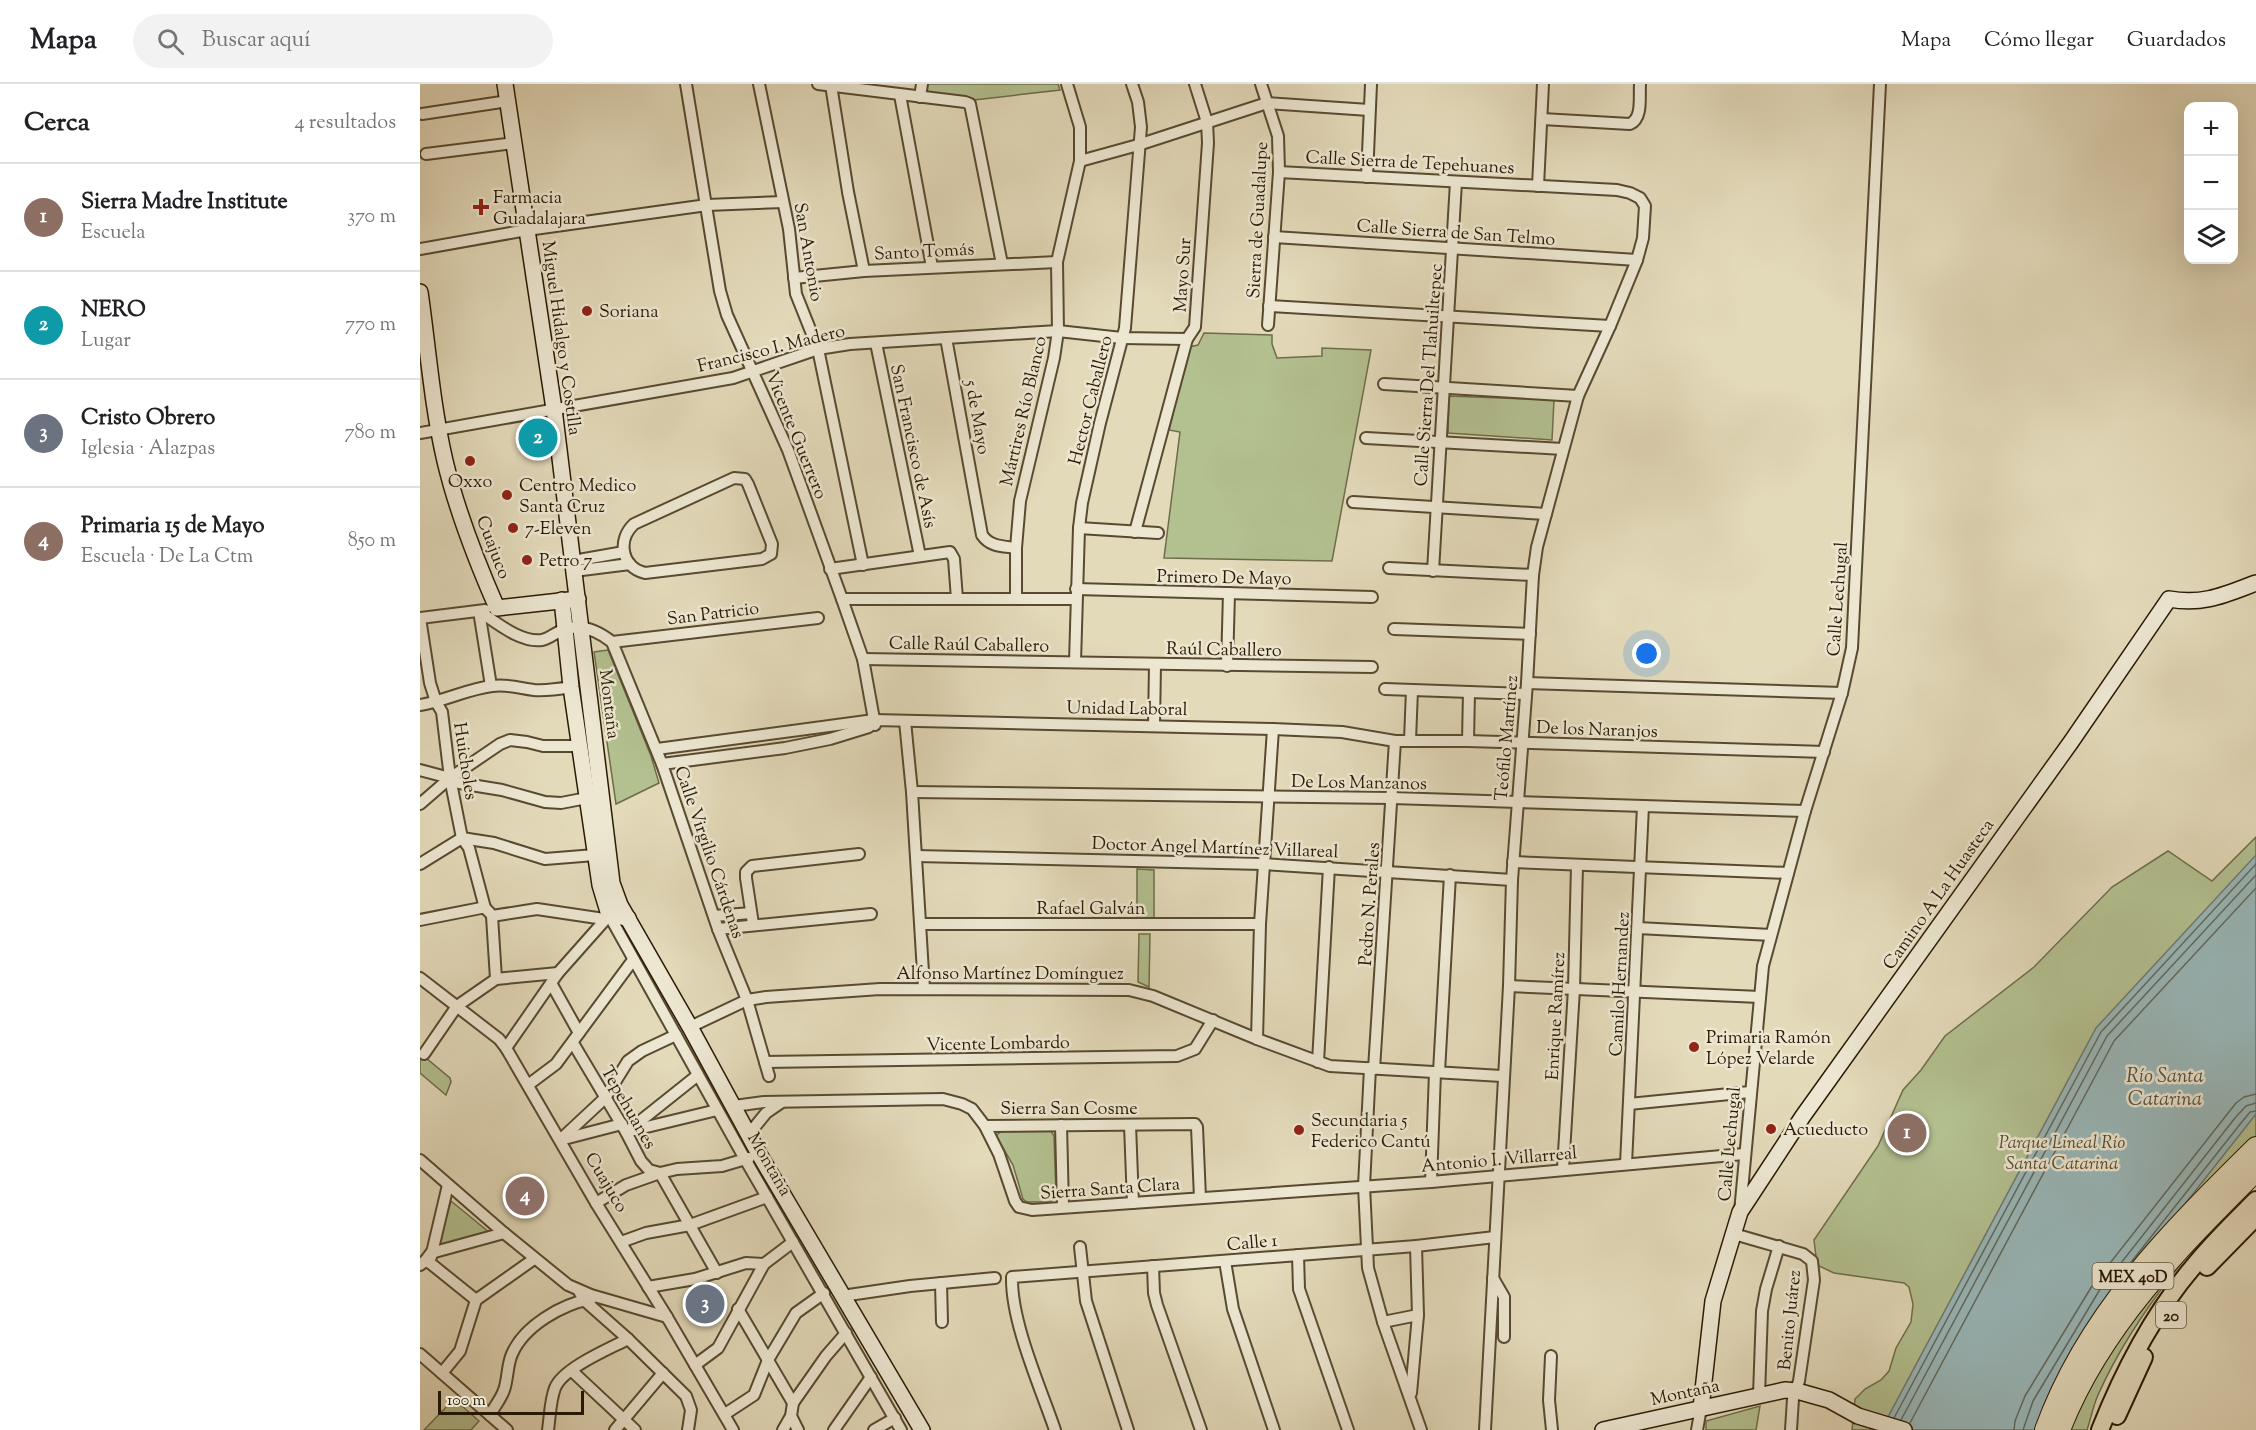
<!DOCTYPE html>
<html lang="es">
<head>
<meta charset="utf-8">
<style>
  :root { --surface:#fff; --page:#f2f2f2; --text:#202124; --muted:#757577; --line:#e0e0e0; --accent:#8f2418 }
  body { margin:0; font-family:"Sorts Mill Goudy",serif; background:var(--page); color:var(--text) }
  .controls { position:absolute; right:18px; top:18px; display:grid; overflow:hidden; border-radius:12px; box-shadow:0 6px 24px #0002 }
  .controls button { width:54px; height:54px; display:grid; place-items:center; padding:0; border:0; border-bottom:2px solid var(--line); background:var(--surface); color:var(--text); font:30px sans-serif }
  .scale { position:absolute; left:18px; bottom:15px; width:146px; box-sizing:border-box; padding-left:6px; border:3px solid #2a1a03; border-top:0; font-size:16px; line-height:21px; white-space:nowrap; color:#2a1a03; -webkit-text-stroke:4px #ede7d2; paint-order:stroke }
  .you { position:absolute; left:1227px; top:570px; width:21px; height:21px; margin:-15px; border:4px solid #fff; border-radius:50%; background:#1a73e8; box-shadow:0 0 0 9px #1a73e833 }
  .badge { display:grid; place-items:center; width:39px; height:39px; border-radius:50%; background:var(--accent); color:#fff; font-size:20px; font-weight:700 }
  .pin { position:absolute; translate:-50% -50%; border:3px solid #fff; box-shadow:0 2px 6px #0006 }
  .list { margin:0; padding:0; list-style:none }
  h2 { display:flex; justify-content:space-between; align-items:center; height:78px; margin:0; padding:0 24px; font-size:26px }
  h2 small { font-size:20px; font-weight:400; color:var(--muted) }
  .list li { display:grid; grid-template-columns:39px 1fr auto; gap:18px; align-items:center; box-sizing:border-box; height:108px; padding:0 24px; border-top:2px solid var(--line) }
  .list b { display:block; font-size:22px; white-space:nowrap }
  .list p { margin:0; font-size:20px; white-space:nowrap; color:var(--muted) }
  .list em { font-size:20px; font-style:normal; color:var(--muted) }
  .icon { flex:none; width:33px; height:33px; fill:none; stroke:currentColor; stroke-width:2; stroke-linecap:round; stroke-linejoin:round }
  .map { position:relative; flex:none; width:1836px; height:1346px; overflow:hidden }
  header { display:flex; align-items:center; gap:36px; box-sizing:border-box; height:84px; padding:0 30px; background:var(--surface); border-bottom:2px solid var(--line) }
  header strong { font-size:28px }
  nav { display:flex; gap:33px; margin-inline-start:auto; font-size:21px }
  .search { width:420px; height:54px; background:var(--page); display:flex; align-items:center; gap:15px; box-sizing:border-box; padding:0 21px; border-radius:33px; color:var(--muted); font-size:22px }
  main { display:flex }
  aside { flex:1; background:var(--surface) }
  .map>svg:first-child { display:block }
</style>
</head>
<body>
<header>
<strong>Mapa</strong>
<div class="search"><svg class="icon" aria-label="search" viewBox="0 0 24 24"><circle cx="10" cy="10" r="6"/><path d="M15 15l6 6"/></svg>Buscar aquí</div>
<nav><a>Mapa</a><a>Cómo llegar</a><a>Guardados</a></nav>
</header>
<main>
<aside>
<h2>Cerca<small>4 resultados</small></h2>
<ul class="list">
<li><span class="badge" style="background:#8d6e63">1</span><div><b>Sierra Madre Institute</b><p>Escuela</p></div><em>370 m</em></li>
<li><span class="badge" style="background:#0f9aa8">2</span><div><b>NERO</b><p>Lugar</p></div><em>770 m</em></li>
<li><span class="badge" style="background:#6b7280">3</span><div><b>Cristo Obrero</b><p>Iglesia · Alazpas</p></div><em>780 m</em></li>
<li><span class="badge" style="background:#8d6e63">4</span><div><b>Primaria 15 de Mayo</b><p>Escuela · De La Ctm</p></div><em>850 m</em></li>
</ul>
</aside>
<div class="map">
<svg width="1836" height="1346" viewBox="0 0 1836 1346">
  <rect width="100%" height="100%" fill="#e3daba"/>
  <filter id="stains"><feTurbulence type="fractalNoise" baseFrequency=".00333" numOctaves="4"/><feColorMatrix values="0 0 0 0 .2 0 0 0 0 .09 0 0 0 0 .02 0 0 0 .5 -.17"/></filter>
  <radialGradient id="worn" r=".72"><stop offset=".6" stop-color="#630" stop-opacity="0"/><stop offset="1" stop-color="#630" stop-opacity=".3"/></radialGradient>
  <g fill="#b3c090" stroke="#6e6d4a" stroke-width="1.5">
    <polygon points="508,0 638,0 640,6 554,16 506,10"/>
    <polygon points="784,249 852,251 852,260 857,274 902,272 902,264 951,266 912,477 744,474 760,348 749,346 769,263 778,261"/>
    <polygon points="1029,312 1134,316 1132,356 1028,349"/>
    <polygon points="188,566 231,672 239,699 196,720 174,568"/>
    <path d="M 1836,753 L 1836,1095 C 1776,1157 1713,1232 1678,1311 C 1673,1322 1671,1334 1667,1346 L 1432,1346 L 1435,1315 L 1445,1305 L 1461,1296 L 1469,1287 L 1476,1264 L 1491,1238 L 1493,1220 L 1489,1203 L 1484,1199 L 1414,1189 L 1397,1181 L 1394,1156 L 1458,1062 L 1483,1006 L 1501,986 L 1525,952 L 1614,883 L 1692,803 L 1748,767 L 1792,797 Z"/>
    <polygon points="717,785 734,786 734,835 717,835"/>
    <polygon points="719,850 730,850 729,903 718,898"/>
    <polygon points="0,969 30,994 31,998 26,1011 0,989"/>
    <polygon points="581,1047 631,1047 634,1052 636,1111 631,1118 607,1118 603,1115 593,1081 576,1052"/>
    <polygon points="31,1117 70,1149 22,1165 19,1159"/>
    <polygon points="34,1315 59,1337 51,1346 4,1346"/>
    <polygon points="1340,1322 1336,1346 1286,1346 1286,1337"/>
  </g>
  <polygon fill="#99b8ba" stroke="#6d7971" stroke-width="1.5" points="1836,771 1836,1030 1690,1215 1616,1346 1461,1346 1676,944"/>
  <g fill="none" stroke-linecap="round" stroke-linejoin="round">
    <g stroke="#62695e" stroke-width="1.5">
      <polyline points="1708,1182 1821,1039 1830,1028 1836,1027"/>
      <polyline points="1474,1334 1681,948 1836,780"/>
      <polyline points="1481,1336 1687,952 1836,791"/>
      <polyline points="1490,1339 1694,957 1836,804"/>
      <polyline points="1594,1346 1595,1337 1605,1312 1672,1202 1816,1019 1824,1013 1836,1010"/>
      <polyline points="1603,1346 1613,1317 1679,1207 1815,1034 1826,1022 1836,1019"/>
    </g>
    <defs>
      <g id="street">
        <polyline points="266,0 300,207 307,231 368,366 422,515 443,575 455,641"/>
        <polyline points="339,0 369,145 376,210 398,265 443,481"/>
        <polyline points="398,0 545,18 550,20 582,180"/>
        <polyline points="841,0 858,52 859,88 848,241"/>
        <polyline points="411,1 428,108 444,187"/>
        <polyline points="480,11 512,183"/>
        <polyline points="500,13 502,0"/>
        <polyline points="2,30 88,17"/>
        <path d="M 1122,35 L 1210,40 C 1223,34 1219,13 1220,0"/>
        <polyline points="6,70 94,59"/>
        <polyline points="660,77 718,61 847,19 949,26"/>
        <polyline points="859,88 1197,106 1210,109 1220,114 1225,122 1223,154 1217,176 1190,242 1158,312 1117,463 1113,491 1107,599 1092,796 1089,902 1065,1346"/>
        <polyline points="947,93 951,0"/>
        <polyline points="1118,102 1123,0"/>
        <polyline points="854,153 1217,176"/>
        <polyline points="0,165 107,146 287,121 363,118"/>
        <polyline points="374,194 444,187 637,178"/>
        <polyline points="849,222 1190,242"/>
        <path d="M 526,254 L 562,451 C 570,463 583,462 596,464"/>
        <polyline points="456,259 500,472"/>
        <polyline points="964,300 1158,312"/>
        <polyline points="0,349 313,294 398,265 430,260 638,247 702,254 767,255"/>
        <polyline points="946,354 1143,365"/>
        <path d="M 314,394 L 325,395 L 328,400 L 352,460 L 351,470 L 342,475 L 225,489 C 201,483 197,456 214,440 Z"/>
        <polyline points="933,418 1126,430"/>
        <polyline points="659,444 738,449"/>
        <polyline points="715,448 767,255 775,243 788,59 787,38 775,0"/>
        <polyline points="153,477 204,468"/>
        <polyline points="969,484 1113,491"/>
        <polyline points="410,485 530,468 534,475 537,515"/>
        <polyline points="154,487 210,480"/>
        <polyline points="1013,487 1036,98"/>
        <polyline points="656,505 952,513"/>
        <polyline points="422,515 656,515"/>
        <polyline points="596,515 596,464 600,417 634,274 638,247 637,178 660,77 660,43 647,0"/>
        <path d="M 59,527 C 76,538 100,559 122,556 C 129,555 136,548 143,546 C 161,539 178,547 192,558 L 242,680 L 298,845 L 327,916 L 349,992"/>
        <polyline points="59,527 71,602"/>
        <polyline points="0,534 10,599 16,618 22,628 30,694 42,754 49,764 65,824"/>
        <polyline points="0,534 65,526"/>
        <polyline points="974,545 1110,550"/>
        <polyline points="192,558 398,534"/>
        <polyline points="443,575 952,583"/>
        <polyline points="655,578 659,444 662,419 680,339 705,244 721,43 718,18 712,0"/>
        <polyline points="807,582 809,509"/>
        <polyline points="1107,599 1422,609"/>
        <polyline points="965,605 1106,610"/>
        <path d="M 0,621 C 25,617 47,605 72,602 C 90,600 98,604 114,606 C 126,607 139,605 151,603"/>
        <polyline points="485,637 492,708 504,905"/>
        <polyline points="734,641 735,580"/>
        <polyline points="990,656 992,606"/>
        <polyline points="1048,657 1049,608"/>
        <polyline points="237,665 454,636 853,645 922,648 975,657 1048,657 1404,668"/>
        <polyline points="242,680 365,664 410,655 449,643"/>
        <polyline points="0,686 30,694 80,660 90,656 107,658 123,662 160,662"/>
        <polyline points="30,694 39,699 82,706 125,718 141,719 167,714"/>
        <polyline points="492,708 972,714 1385,727"/>
        <polyline points="0,720 30,694"/>
        <polyline points="496,772 843,780 1092,796"/>
        <polyline points="1093,778 1368,789"/>
        <polyline points="0,780 42,754 74,759 125,775 175,771"/>
        <polyline points="189,831 325,1075 481,1346"/>
        <polyline points="72,832 117,825 184,835"/>
        <polyline points="72,832 76,895"/>
        <polyline points="294,832 331,829"/>
        <polyline points="0,836 61,824 65,824 70,829"/>
        <polyline points="333,840 326,794 326,788 332,782 439,770"/>
        <polyline points="501,840 840,840"/>
        <polyline points="1218,844 1351,851"/>
        <polyline points="298,845 451,830"/>
        <polyline points="0,894 79,955 86,964 176,1119 247,1233 313,1346"/>
        <polyline points="131,899 159,949"/>
        <polyline points="1089,902 1340,913"/>
        <polyline points="270,943 327,916 346,913 460,905 709,906 733,912 837,955 910,982 1082,992"/>
        <polyline points="837,955 840,840 853,645"/>
        <polyline points="153,959 206,1048 221,1077 229,1086 240,1089 297,1189"/>
        <polyline points="86,964 138,889 193,827"/>
        <polyline points="4,970 37,922 76,895 138,889"/>
        <polyline points="345,978 757,972 775,965 793,936"/>
        <polyline points="898,978 909,783"/>
        <polyline points="950,984 944,1102 948,1184 963,1238 1001,1346"/>
        <polyline points="954,985 975,657"/>
        <polyline points="1019,988 1030,791"/>
        <polyline points="108,1001 136,980 213,876"/>
        <polyline points="1209,1020 1330,1008"/>
        <polyline points="314,1022 344,1018 523,1015 542,1020 552,1025 565,1042 579,1070 595,1117 599,1123 612,1126 1011,1098 1324,1070"/>
        <polyline points="641,1041 643,1123"/>
        <polyline points="710,1041 713,1119"/>
        <polyline points="565,1042 775,1040 777,1043 780,1114"/>
        <polyline points="209,1046 278,991"/>
        <polyline points="206,1048 297,1026"/>
        <polyline points="329,1050 346,1029 362,1018"/>
        <polyline points="144,1055 202,1040"/>
        <polyline points="140,1056 185,1014 208,977 222,967 256,951"/>
        <polyline points="0,1076 84,1149 148,1201 171,1211 247,1233"/>
        <polyline points="1206,1080 1223,722"/>
        <polyline points="1143,1085 1154,905 1157,781"/>
        <polyline points="1011,1098 1015,988"/>
        <polyline points="176,1119 206,1101 240,1089 257,1085 302,1082 329,1074"/>
        <polyline points="1320,1128 1343,882 1385,727 1422,609 1432,564 1460,0"/>
        <polyline points="1314,1150 1383,1170 1392,1177 1394,1196 1379,1297 1373,1315 1371,1346"/>
        <polyline points="201,1158 226,1149 270,1141 347,1113"/>
        <polyline points="660,1163 666,1217 708,1346"/>
        <polyline points="878,1171 879,1205 928,1346"/>
        <polyline points="11,1173 28,1101"/>
        <polyline points="5,1177 10,1179 56,1216"/>
        <polyline points="805,1177 813,1225 854,1346"/>
        <polyline points="0,1181 5,1177 11,1169 84,1149"/>
        <polyline points="733,1182 734,1209 737,1221 781,1346"/>
        <polyline points="1073,1194 1084,1213 1084,1253"/>
        <polyline points="521,1199 522,1238"/>
        <polyline points="228,1203 275,1195 326,1179 344,1180 373,1158"/>
        <polyline points="159,1207 164,1216 208,1255 266,1312 271,1326 268,1346"/>
        <polyline points="422,1212 490,1202 575,1194"/>
        <polyline points="318,1225 373,1319"/>
        <polyline points="963,1238 998,1231"/>
        <polyline points="0,1270 87,1346"/>
        <polyline points="1131,1272 1129,1316 1132,1346"/>
        <polyline points="275,1281 298,1264 344,1180"/>
        <polyline points="152,1287 215,1346"/>
        <polyline points="22,1289 40,1267 56,1216 114,1175"/>
        <polyline points="991,1309 998,1231 996,1162"/>
        <polyline points="1339,1311 1342,1227 1346,1205 1359,1162"/>
        <polyline points="305,1330 334,1311 348,1276 376,1229 404,1209"/>
        <path d="M 70,1331 C 74,1323 81,1315 84,1306 C 88,1295 87,1281 92,1270 C 104,1242 142,1220 171,1215"/>
        <polyline points="371,1332 378,1346"/>
        <path d="M 128,1346 C 130,1333 130,1317 135,1304 C 143,1284 189,1265 208,1255"/>
        <polyline points="195,1346 243,1289"/>
        <polyline points="363,1346 371,1332 373,1319 406,1272 426,1249"/>
        <polyline points="414,1346 451,1293"/>
        <polyline points="454,1346 475,1334"/>
        <path d="M 635,1346 C 620,1302 591,1238 592,1193 L 996,1162 L 1075,1153"/>
        <polyline points="1277,1346 1281,1324"/>
      </g>
      <g id="secondary">
        <polyline points="85,0 134,325 192,799 200,821 270,943 339,1070 502,1346"/>
        <path d="M 0,208 C 8,264 12,321 25,377 C 37,428 56,476 77,524 L 158,515"/>
        <polyline points="142,516 151,603 180,801 189,831 208,834"/>
        <path d="M 1281,1324 L 1293,1217 L 1320,1128 L 1383,1032 L 1651,658 L 1749,515 C 1784,521 1804,511 1836,499"/>
        <polyline points="1183,1346 1365,1306 1377,1307 1409,1316 1438,1332 1484,1346"/>
      </g>
      <g id="primary">
        <polyline points="1787,1183 1836,1133"/>
        <polyline points="1697,1332 1724,1273"/>
        <path d="M 1680,1346 C 1703,1288 1732,1231 1773,1183 C 1792,1159 1814,1138 1836,1116"/>
      </g>
      <g id="highway">
        <path d="M 1625,1346 C 1667,1230 1750,1148 1836,1063"/>
        <path d="M 1640,1346 C 1680,1243 1759,1164 1836,1087"/>
      </g>
    </defs>
    <use href="#street" stroke="#584a31" stroke-width="14"/>
    <use href="#secondary" stroke="#2a1a03" stroke-width="18"/>
    <use href="#primary" stroke="#2a1a03" stroke-width="20"/>
    <use href="#highway" stroke="#2a1a03" stroke-width="22"/>
    <use href="#street" stroke="#ede7d2" stroke-width="10"/>
    <use href="#secondary" stroke="#ede7d2" stroke-width="15"/>
    <use href="#primary" stroke="#e3daba" stroke-width="16"/>
    <use href="#highway" stroke="#e3daba" stroke-width="20"/>
  </g>
  <g fill="#8f2418" stroke="#ede7d2" stroke-width="2">
    <path d="M58 114h6v6h6v6h-6v6h-6v-6h-6v-6h6z"/>
    <circle cx="167" cy="227" r="6"/>
    <circle cx="50" cy="377" r="6"/>
    <circle cx="87" cy="411" r="6"/>
    <circle cx="93" cy="444" r="6"/>
    <circle cx="107" cy="476" r="6"/>
    <circle cx="1274" cy="963" r="6"/>
    <circle cx="1351" cy="1045" r="6"/>
    <circle cx="879" cy="1046" r="6"/>
  </g>
  <g text-anchor="middle" stroke-width="5" stroke-linejoin="round" paint-order="stroke">
    <g fill="#ede7d2" stroke="#645841" stroke-width="1.5">
      <rect x="1672.5" y="1179" width="81" height="26" rx="4.5"/>
      <rect x="1736" y="1218" width="30" height="26" rx="4.5"/>
    </g>
    <g font-size="16" font-weight="bold" fill="#2a1a03">
      <text x="1713" y="1198">MEX 40D</text>
      <text x="1751" y="1237">20</text>
    </g>
    <g font-size="18" fill="#2a1a03" stroke="#ede7d2">
      <text transform="translate(990 78) rotate(3)" y="6">Calle Sierra de Tepehuanes</text>
      <text transform="translate(837 136) rotate(-87)" y="6">Sierra de Guadalupe</text>
      <text transform="translate(1036 148) rotate(4)" y="6">Calle Sierra de San Telmo</text>
      <text transform="translate(504 167) rotate(-3)" y="6">Santo Tomás</text>
      <text transform="translate(389 168) rotate(80)" y="6">San Antonio</text>
      <text transform="translate(762 191) rotate(-86)" y="6">Mayo Sur</text>
      <text transform="translate(142 254) rotate(82)" y="6">Miguel Hidalgo y Costilla</text>
      <text transform="translate(351 264) rotate(-14)" y="6">Francisco I. Madero</text>
      <text transform="translate(1008 291) rotate(-86)" y="6">Calle Sierra Del Tlahuiltepec</text>
      <text transform="translate(670 316) rotate(-76)" y="6">Hector Caballero</text>
      <text transform="translate(603 327) rotate(-77)" y="6">Mártires Río Blanco</text>
      <text transform="translate(558 333) rotate(80)" y="6">5 de Mayo</text>
      <text transform="translate(377 351) rotate(68)" y="6">Vicente Guerrero</text>
      <text transform="translate(494 362) rotate(78)" y="6">San Francisco de Asís</text>
      <text transform="translate(74 463) rotate(69)" y="6">Cuajuco</text>
      <text transform="translate(804 493) rotate(1)" y="6">Primero De Mayo</text>
      <text transform="translate(1417 515) rotate(-86)" y="6">Calle Lechugal</text>
      <text transform="translate(293 529) rotate(-7)" y="6">San Patricio</text>
      <text transform="translate(549 560) rotate(1)" y="6">Calle Raúl Caballero</text>
      <text transform="translate(804 565) rotate(1)" y="6">Raúl Caballero</text>
      <text transform="translate(190 620) rotate(83)" y="6">Montaña</text>
      <text transform="translate(707 624) rotate(1)" y="6">Unidad Laboral</text>
      <text transform="translate(1177 645) rotate(2)" y="6">De los Naranjos</text>
      <text transform="translate(1086 654) rotate(-85)" y="6">Teófilo Martínez</text>
      <text transform="translate(46 677) rotate(81)" y="6">Huicholes</text>
      <text transform="translate(939 698) rotate(1)" y="6">De Los Manzanos</text>
      <text transform="translate(795 763) rotate(2)" y="6">Doctor Angel Martínez Villareal</text>
      <text transform="translate(290 768) rotate(71)" y="6">Calle Virgilio Cárdenas</text>
      <text transform="translate(1518 810) rotate(-55)" y="6">Camino A La Huasteca</text>
      <text transform="translate(949 820) rotate(-86)" y="6">Pedro N. Perales</text>
      <text x="671" y="830">Rafael Galván</text>
      <text x="590" y="895">Alfonso Martínez Domínguez</text>
      <text transform="translate(1199 900) rotate(-87)" y="6">Camilo Hernandez</text>
      <text transform="translate(1135 932) rotate(-87)" y="6">Enrique Ramírez</text>
      <text transform="translate(578 959) rotate(-1)" y="6">Vicente Lombardo</text>
      <text transform="translate(209 1023) rotate(60)" y="6">Tepehuanes</text>
      <text x="649" y="1030">Sierra San Cosme</text>
      <text transform="translate(1309 1060) rotate(-85)" y="6">Calle Lechugal</text>
      <text transform="translate(1079 1075) rotate(-5)" y="6">Antonio I. Villarreal</text>
      <text transform="translate(350 1080) rotate(60)" y="6">Montaña</text>
      <text transform="translate(187 1098) rotate(59)" y="6">Cuajuco</text>
      <text transform="translate(690 1104) rotate(-4)" y="6">Sierra Santa Clara</text>
      <text transform="translate(832 1158) rotate(-5)" y="6">Calle 1</text>
      <text transform="translate(1369 1236) rotate(-84)" y="6">Benito Juárez</text>
      <text transform="translate(1265 1308) rotate(-12)" y="6">Montaña</text>
    </g>
    <g font-size="18" fill="#2a1a03" stroke="#ede7d2" text-anchor="start">
      <text x="73" y="119">Farmacia<tspan x="73" dy="21">Guadalajara</tspan></text>
      <text x="179" y="233">Soriana</text>
      <text x="50" y="403" text-anchor="middle">Oxxo</text>
      <text x="99" y="407">Centro Medico<tspan x="99" dy="21">Santa Cruz</tspan></text>
      <text x="105" y="450">7-Eleven</text>
      <text x="119" y="482">Petro 7</text>
      <text x="1286" y="959">Primaria Ramón<tspan x="1286" dy="21">López Velarde</tspan></text>
      <text x="891" y="1042">Secundaria 5<tspan x="891" dy="21">Federico Cantú</tspan></text>
      <text x="1363" y="1051">Acueducto</text>
    </g>
    <g font-size="18" font-style="italic" fill="#534c2d" stroke="#ede7d2">
      <text x="1642" y="1064">Parque Lineal Río<tspan x="1642" dy="21">Santa Catarina</tspan></text>
    </g>
    <g font-size="20" font-style="italic" fill="#515143" stroke="#ede7d2">
      <text x="1745" y="998">Río Santa<tspan x="1745" dy="23">Catarina</tspan></text>
    </g>
  </g>
  <rect width="100%" height="100%" filter="url(#stains)"/>
  <rect width="100%" height="100%" fill="url(#worn)"/>
</svg>
<div class="controls">
<button>+</button>
<button>−</button>
<button><svg class="icon" aria-label="layers" viewBox="0 0 24 24"><path d="M12 4l9 5-9 5-9-5zM3 14l9 5 9-5"/></svg></button>
</div>
<div class="scale">100 m</div>
<div class="you"></div>
<div class="pin badge" style="left:1487px;top:1049px;background:#8d6e63">1</div>
<div class="pin badge" style="left:118px;top:354px;background:#0f9aa8">2</div>
<div class="pin badge" style="left:285px;top:1220px;background:#6b7280">3</div>
<div class="pin badge" style="left:105px;top:1112px;background:#8d6e63">4</div>
</div>
</main>
</body>
</html>
